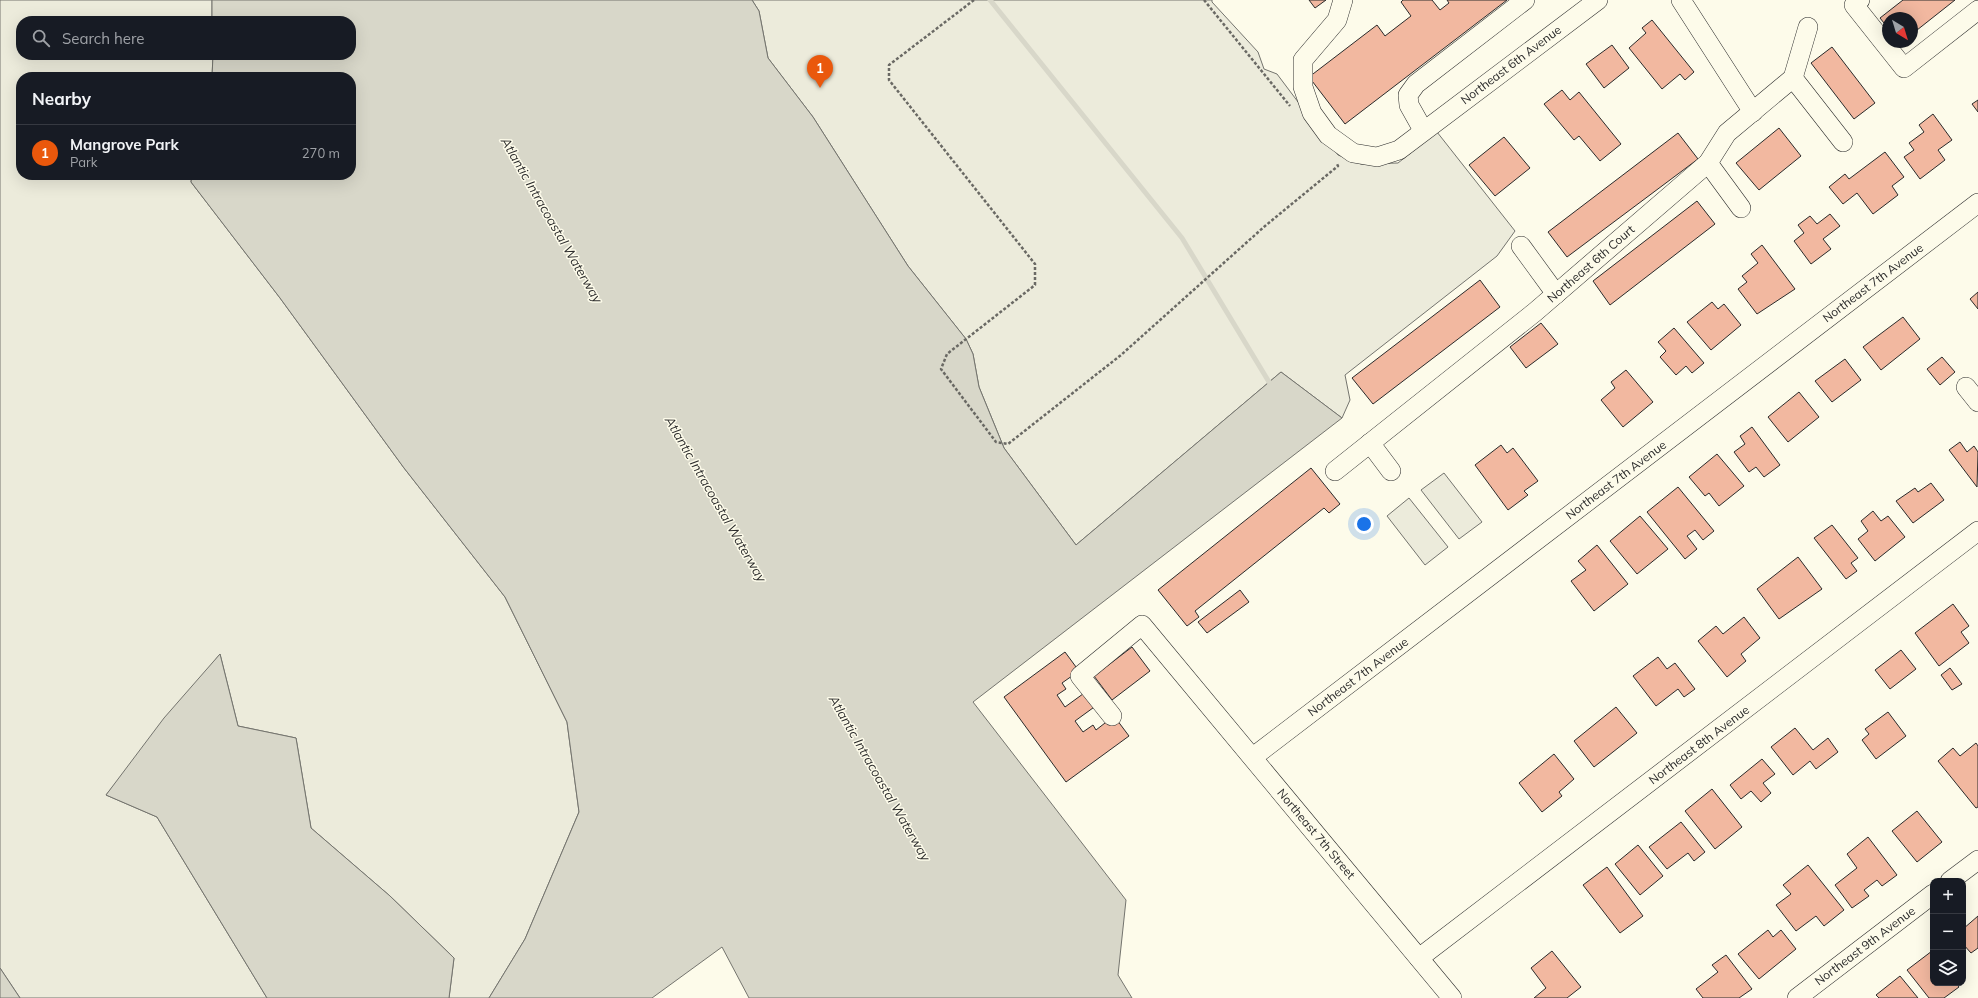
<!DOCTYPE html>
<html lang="en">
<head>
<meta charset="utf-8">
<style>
  :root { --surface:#171b24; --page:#20242c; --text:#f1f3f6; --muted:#9ea1a6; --line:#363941; --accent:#ea580c }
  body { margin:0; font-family:Mulish,sans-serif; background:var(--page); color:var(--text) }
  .controls { position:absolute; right:12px; bottom:12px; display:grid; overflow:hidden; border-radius:8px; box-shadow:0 4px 16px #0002 }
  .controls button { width:36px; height:36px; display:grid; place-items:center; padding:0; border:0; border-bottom:1px solid var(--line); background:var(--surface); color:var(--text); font:20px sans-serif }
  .compass { position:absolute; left:1882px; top:12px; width:36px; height:36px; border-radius:50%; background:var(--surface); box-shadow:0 4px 16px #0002; rotate:142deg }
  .you { position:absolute; left:1364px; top:524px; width:14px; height:14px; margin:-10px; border:3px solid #fff; border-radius:50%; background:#1a73e8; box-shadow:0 0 0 6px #1a73e833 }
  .badge { display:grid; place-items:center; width:26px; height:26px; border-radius:50%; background:var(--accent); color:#fff; font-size:13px; font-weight:700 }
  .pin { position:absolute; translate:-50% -33px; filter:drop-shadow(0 1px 2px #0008) }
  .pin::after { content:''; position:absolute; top:21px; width:14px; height:12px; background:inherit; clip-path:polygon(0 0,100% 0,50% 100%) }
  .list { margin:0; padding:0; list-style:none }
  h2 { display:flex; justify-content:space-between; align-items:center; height:52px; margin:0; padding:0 16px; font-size:17px }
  h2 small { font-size:13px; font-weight:400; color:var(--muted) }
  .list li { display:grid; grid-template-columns:26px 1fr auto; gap:12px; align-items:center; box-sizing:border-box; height:56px; padding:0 16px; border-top:1px solid var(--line) }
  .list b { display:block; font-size:15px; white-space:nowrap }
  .list p { margin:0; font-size:13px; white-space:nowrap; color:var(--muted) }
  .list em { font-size:13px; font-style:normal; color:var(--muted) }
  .icon { flex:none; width:22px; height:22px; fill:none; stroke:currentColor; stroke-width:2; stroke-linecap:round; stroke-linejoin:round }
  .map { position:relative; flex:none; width:1978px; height:998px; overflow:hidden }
  .search { position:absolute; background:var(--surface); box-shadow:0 4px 16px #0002; left:16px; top:16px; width:340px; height:44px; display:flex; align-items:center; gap:10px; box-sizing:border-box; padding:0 14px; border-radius:16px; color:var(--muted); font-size:15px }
  .panel { position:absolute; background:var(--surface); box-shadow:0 4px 16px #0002; left:16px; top:72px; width:340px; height:108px; border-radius:16px }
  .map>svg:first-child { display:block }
</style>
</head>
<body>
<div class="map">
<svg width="1978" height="998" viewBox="0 0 1978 998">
  <rect width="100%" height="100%" fill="#fdfbea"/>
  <g fill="#ecebdb" stroke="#74746e">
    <polygon points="0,0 212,0 212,21 21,21 21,55 213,55 212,77 21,77 21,175 192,175 191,182 280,298 404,468 505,597 567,722 579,812 525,939 489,998 449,998 454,958 390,896 311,828 296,738 238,726 220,654 106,795 157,817 267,998 20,998 0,968"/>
    <polygon points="752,0 1212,0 1212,2 1258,52 1264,69 1277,74 1338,155 1361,164 1398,163 1437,132 1515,231 1497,256 1345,375 1350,400 1342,418 1281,372 1076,545 1004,448 979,387 973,354 966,339 908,266 813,117 768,58 759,11"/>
    <polygon points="1444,473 1482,522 1459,539 1421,490"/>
    <polygon points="1409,498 1448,547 1425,565 1387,516"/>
  </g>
  <g fill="#d8d7c9" stroke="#74746e">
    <polygon points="212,0 752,0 759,11 768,58 813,117 908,266 966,339 973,354 979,387 1004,448 1076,545 1281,372 1342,418 973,702 1126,900 1118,975 1132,998 749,998 722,947 652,998 489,998 525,939 579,812 567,722 505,597 404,468 280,298 191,182 192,175 351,175 351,77 212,77 213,55 351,55 351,21 212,21"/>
    <polygon points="220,654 238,726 296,738 311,828 390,896 454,958 449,998 267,998 157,817 106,795 164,718"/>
    <polygon points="0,968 20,998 0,998"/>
  </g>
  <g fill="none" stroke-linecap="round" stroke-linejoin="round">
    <polyline stroke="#d8d7c9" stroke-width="5" points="990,0 1182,238 1269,382"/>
  </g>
  <g fill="#f2b8a0" stroke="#2b2b2b">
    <polygon points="1309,0 1326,0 1315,8"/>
    <polygon points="1403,0 1432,0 1440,10 1449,3 1447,0 1507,0 1345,124 1309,77 1377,25 1385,36 1411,16 1401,2"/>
    <polygon points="1903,0 1955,0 1912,34 1912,18 1888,18 1888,28 1880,18"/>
    <polygon points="1652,20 1694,72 1685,80 1680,74 1662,89 1629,48 1646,33 1642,28"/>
    <polygon points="1612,45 1629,68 1604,88 1586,64"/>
    <polygon points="1832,47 1875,103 1854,119 1811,63"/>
    <polygon points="1562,90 1570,100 1579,92 1621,144 1600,161 1579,136 1574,140 1544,104"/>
    <polygon points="1978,100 1978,112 1972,104"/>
    <polygon points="1933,114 1952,140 1938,150 1945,160 1920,179 1904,157 1914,150 1909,143 1924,132 1919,125"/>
    <polygon points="1779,128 1801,156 1759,190 1736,163"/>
    <polygon points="1678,133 1698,159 1567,257 1548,232"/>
    <polygon points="1504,137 1530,168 1495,196 1469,165"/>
    <polygon points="1885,152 1904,177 1892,186 1898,195 1873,214 1857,193 1843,204 1829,187 1845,174 1849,179"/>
    <polygon points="1697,201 1715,224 1610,305 1593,281"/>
    <polygon points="1830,214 1840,226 1823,239 1831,249 1811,264 1794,241 1804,233 1798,225 1810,216 1817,224"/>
    <polygon points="1762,245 1795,289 1757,314 1738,289 1747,282 1742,276 1758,263 1751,254"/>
    <polygon points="1480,280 1500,307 1373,404 1352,378"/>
    <polygon points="1978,292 1978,309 1970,299"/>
    <polygon points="1712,302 1718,309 1724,304 1741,325 1711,350 1687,322"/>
    <polygon points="1903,317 1920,339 1881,370 1863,347"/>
    <polygon points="1541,323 1558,344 1526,368 1510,347"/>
    <polygon points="1674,328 1704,363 1692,373 1686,366 1676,375 1660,357 1666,351 1658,342"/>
    <polygon points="1942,357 1955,372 1940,385 1927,369"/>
    <polygon points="1845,359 1861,380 1832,402 1815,381"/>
    <polygon points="1626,370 1653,402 1623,427 1601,400 1615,388 1611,382"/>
    <polygon points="1799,392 1819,417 1788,442 1768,417"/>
    <polygon points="1752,427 1780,465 1764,477 1756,467 1749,472 1734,452 1745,444 1740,436"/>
    <polygon points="1960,442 1967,452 1974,446 1978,452 1977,487 1949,450"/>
    <polygon points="1501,445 1507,453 1513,448 1538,481 1524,491 1528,495 1508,510 1475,465"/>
    <polygon points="1717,454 1744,486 1719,506 1709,493 1705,496 1689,477"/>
    <polygon points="1311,468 1340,504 1329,513 1324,508 1195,611 1199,617 1187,626 1158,590"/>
    <polygon points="1931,483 1944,500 1913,523 1896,501 1915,488 1918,492"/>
    <polygon points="1678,487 1714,531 1703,540 1695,530 1687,536 1697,549 1685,559 1647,512"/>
    <polygon points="1873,511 1881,521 1888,516 1905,537 1875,561 1858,539 1868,531 1861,521"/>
    <polygon points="1640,516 1668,549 1637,574 1610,541"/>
    <polygon points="1832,525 1858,558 1851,563 1857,571 1846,579 1814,538"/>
    <polygon points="1597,545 1628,584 1594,611 1571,581 1586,570 1578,561"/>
    <polygon points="1798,557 1822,589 1779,619 1757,589"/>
    <polygon points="1240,590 1249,602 1207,633 1198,622"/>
    <polygon points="1953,604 1969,626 1961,632 1969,643 1939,666 1915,633"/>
    <polygon points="1744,617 1760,638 1741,654 1746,661 1727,677 1698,641 1716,626 1723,634"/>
    <polygon points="1132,647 1150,671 1112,700 1094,676"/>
    <polygon points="1901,650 1916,669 1890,689 1875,670"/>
    <polygon points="1065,652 1079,671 1062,683 1066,689 1057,695 1065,707 1087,691 1097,705 1075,721 1083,732 1093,725 1096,730 1114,716 1129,736 1066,782 1004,697"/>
    <polygon points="1658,657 1667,669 1675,663 1695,689 1684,697 1678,689 1656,706 1633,676"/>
    <polygon points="1950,668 1962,684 1952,690 1941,675"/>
    <polygon points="1616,707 1637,733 1594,767 1574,741"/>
    <polygon points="1888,712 1906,736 1876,759 1862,740 1869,734 1865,729"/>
    <polygon points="1795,728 1813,750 1828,738 1838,752 1816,769 1810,761 1793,775 1771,747"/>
    <polygon points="1976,743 1978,746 1978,807 1976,808 1938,761 1953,748 1960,756"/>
    <polygon points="1554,754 1574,779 1559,792 1562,796 1542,812 1519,783"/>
    <polygon points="1762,759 1775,774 1763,783 1771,793 1761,802 1751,791 1741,799 1730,785"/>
    <polygon points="1712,789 1742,827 1715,849 1685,811"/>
    <polygon points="1917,811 1942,842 1917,862 1892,831"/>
    <polygon points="1681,822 1705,852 1694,861 1688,853 1667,869 1649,847"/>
    <polygon points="1868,837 1897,875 1882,886 1877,880 1864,890 1869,896 1852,908 1835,885 1857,868 1847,854"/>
    <polygon points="1638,845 1663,876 1640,895 1615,864"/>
    <polygon points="1808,865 1844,910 1824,926 1816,916 1796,931 1776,905 1791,894 1783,885"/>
    <polygon points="1607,867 1643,916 1620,933 1583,885"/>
    <polygon points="1978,916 1978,948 1971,953 1963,944 1963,929"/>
    <polygon points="1768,930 1773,937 1781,930 1796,949 1759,979 1738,954"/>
    <polygon points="1552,951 1581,987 1567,998 1534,998 1546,988 1531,968"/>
    <polygon points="1932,951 1933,983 1956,983 1959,987 1944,998 1929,998 1907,970"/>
    <polygon points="1726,955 1752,989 1739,998 1703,998 1696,989 1718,972 1712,965"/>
    <polygon points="1900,976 1918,998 1879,998 1876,995"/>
  </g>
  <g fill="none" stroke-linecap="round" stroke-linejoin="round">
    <defs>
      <g id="minor">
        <polyline points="1343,0 1337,20 1303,60 1303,87 1312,113 1328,135 1353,153 1377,157 1399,150 1598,0"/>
        <polyline points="1681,0 1753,112"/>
        <polyline points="1860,0 1854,5 1904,68 1978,10"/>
        <polyline points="1793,78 1843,142"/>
        <polyline points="1423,130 1409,105 1408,95 1416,84 1525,0"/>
        <polyline points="1708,163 1741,208"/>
        <polyline points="1521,246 1556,294"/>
        <polyline points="1966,387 1978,402"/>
        <polyline points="1370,443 1391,471"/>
        <polyline points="1335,471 1535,312 1708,163 1727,133 1793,78 1808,27"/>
        <polyline points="1112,716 1080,676 1142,625 1452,998"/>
        <polyline points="1253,757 1978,203"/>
        <polyline points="1950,881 1978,860"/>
        <polyline points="1419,958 1978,531"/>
        <polyline points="1797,998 1933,894"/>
      </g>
    </defs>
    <use href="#minor" stroke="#2b2b2b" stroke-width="20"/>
    <g stroke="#6a6964" stroke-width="2.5" stroke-dasharray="3 2" stroke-linecap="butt">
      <polyline points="974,0 889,65 889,80 1035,264 1035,285 947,354 941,369 996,442 1008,444 1121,355 1265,226 1338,166 1337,164"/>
      <polyline points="1204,0 1290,106"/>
    </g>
    <use href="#minor" stroke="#fdfbea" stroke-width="19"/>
  </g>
  <g text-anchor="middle" stroke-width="3" stroke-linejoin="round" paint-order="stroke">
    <g font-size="12" fill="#2b2b2b" stroke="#fdfbea">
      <text transform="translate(1511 65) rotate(-37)" y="4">Northeast 6th Avenue</text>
      <text transform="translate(1591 264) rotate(-41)" y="4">Northeast 6th Court</text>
      <text transform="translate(1873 283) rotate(-37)" y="4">Northeast 7th Avenue</text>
      <text transform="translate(1616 480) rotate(-37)" y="4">Northeast 7th Avenue</text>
      <text transform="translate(1358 677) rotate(-37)" y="4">Northeast 7th Avenue</text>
      <text transform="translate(1699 745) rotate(-37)" y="4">Northeast 8th Avenue</text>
      <text transform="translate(1316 834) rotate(50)" y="4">Northeast 7th Street</text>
      <text transform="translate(1865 946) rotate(-37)" y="4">Northeast 9th Avenue</text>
    </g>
    <g font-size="13" font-style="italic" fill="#2b2b2b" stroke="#fdfbea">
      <text transform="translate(552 220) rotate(60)" y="5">Atlantic Intracoastal Waterway</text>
      <text transform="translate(716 499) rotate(60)" y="5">Atlantic Intracoastal Waterway</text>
      <text transform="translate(880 778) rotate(60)" y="5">Atlantic Intracoastal Waterway</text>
    </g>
  </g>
</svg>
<div class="controls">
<button>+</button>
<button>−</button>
<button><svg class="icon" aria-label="layers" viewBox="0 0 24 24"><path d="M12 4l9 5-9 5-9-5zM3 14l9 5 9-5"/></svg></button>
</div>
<svg class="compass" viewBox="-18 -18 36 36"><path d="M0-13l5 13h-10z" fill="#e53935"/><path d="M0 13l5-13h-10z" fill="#9ea1a6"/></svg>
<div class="you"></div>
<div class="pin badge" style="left:820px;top:88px">1</div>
<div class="search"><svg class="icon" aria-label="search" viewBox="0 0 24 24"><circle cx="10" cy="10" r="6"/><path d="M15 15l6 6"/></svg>Search here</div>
<section class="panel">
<h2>Nearby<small></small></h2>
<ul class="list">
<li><span class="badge">1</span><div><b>Mangrove Park</b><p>Park</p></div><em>270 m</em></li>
</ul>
</section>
</div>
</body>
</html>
